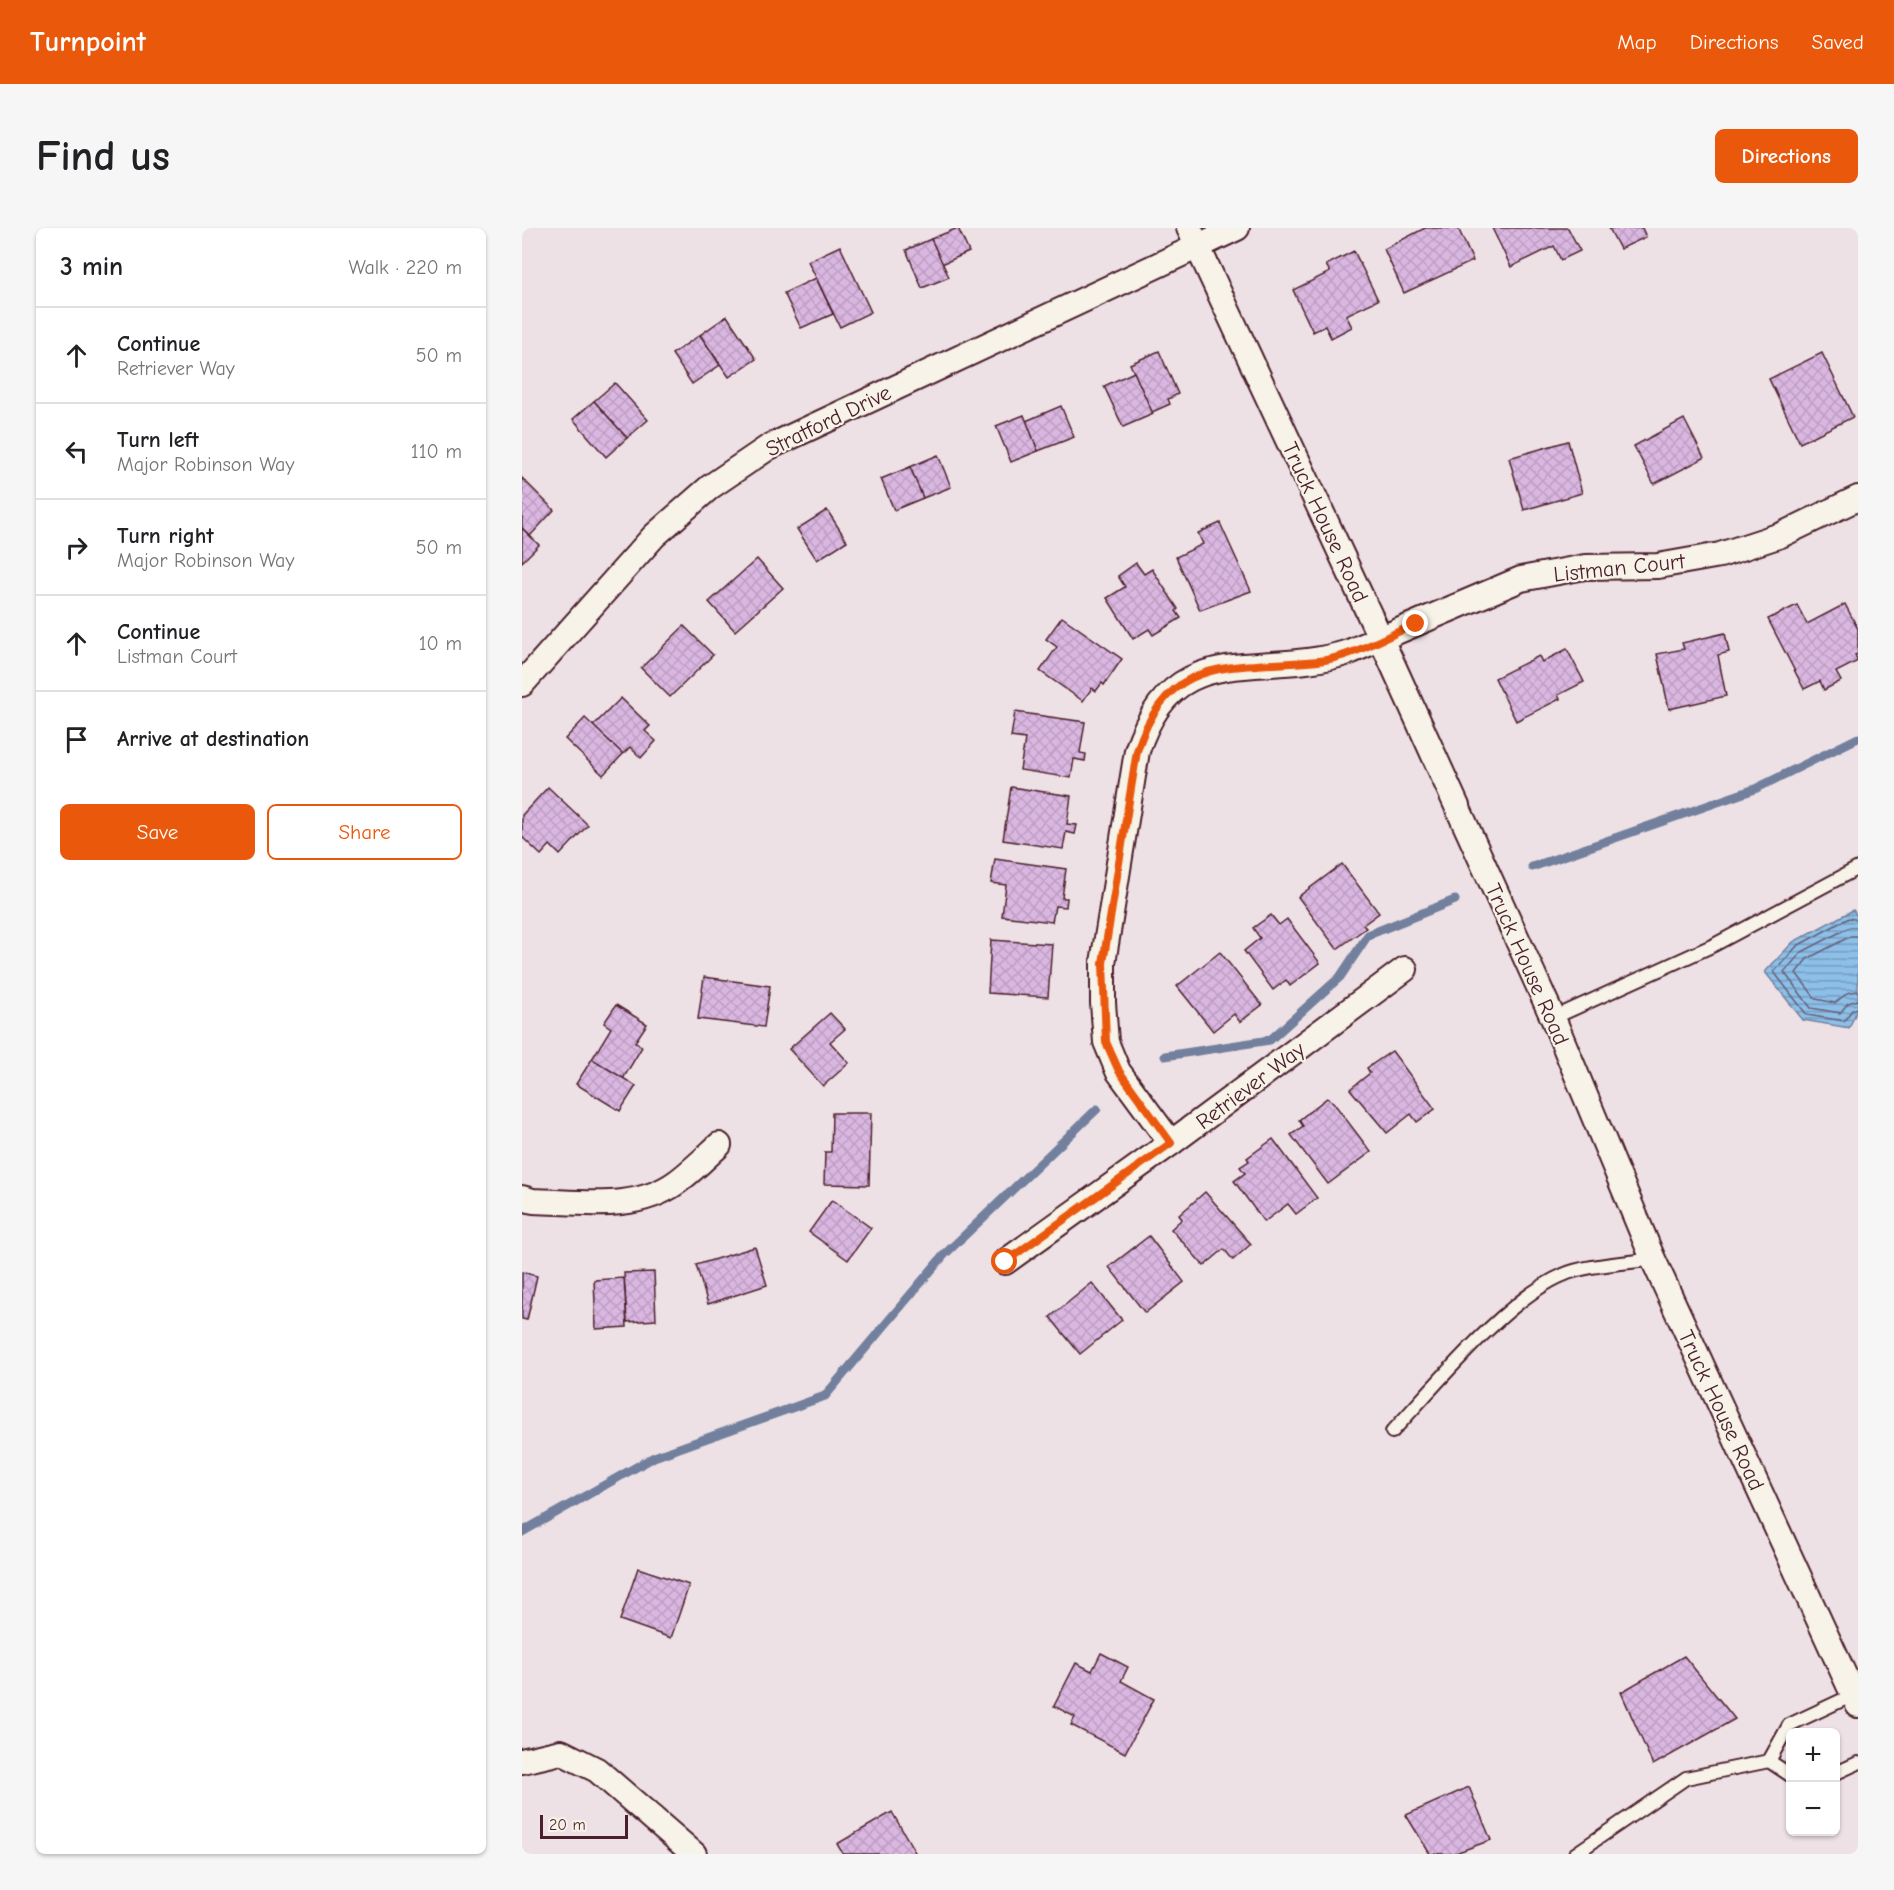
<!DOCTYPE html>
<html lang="en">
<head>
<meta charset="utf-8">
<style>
  :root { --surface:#fff; --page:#f6f6f6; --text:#202124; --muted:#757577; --line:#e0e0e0; --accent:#ea580c }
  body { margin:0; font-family:"Comic Neue",sans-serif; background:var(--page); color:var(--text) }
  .controls { position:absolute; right:18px; bottom:18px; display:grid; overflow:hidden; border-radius:9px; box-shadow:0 2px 4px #0004 }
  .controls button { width:54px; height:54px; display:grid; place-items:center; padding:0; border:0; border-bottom:2px solid var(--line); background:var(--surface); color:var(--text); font:30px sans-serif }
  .scale { position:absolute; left:18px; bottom:15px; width:88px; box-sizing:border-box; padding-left:6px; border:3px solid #4a1f2b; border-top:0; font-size:16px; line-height:21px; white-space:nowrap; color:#4a1f2b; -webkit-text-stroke:4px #f7f3e8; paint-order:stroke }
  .stop { position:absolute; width:18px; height:18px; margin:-14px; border:4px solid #ea580c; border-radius:50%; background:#fff }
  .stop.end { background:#ea580c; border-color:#fff; box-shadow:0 2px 6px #0008 }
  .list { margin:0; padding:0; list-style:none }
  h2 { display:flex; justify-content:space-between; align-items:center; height:78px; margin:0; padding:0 24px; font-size:26px }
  h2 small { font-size:20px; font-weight:400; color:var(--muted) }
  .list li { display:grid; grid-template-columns:39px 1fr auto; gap:18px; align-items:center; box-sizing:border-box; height:96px; padding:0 24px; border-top:2px solid var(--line) }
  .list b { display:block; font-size:22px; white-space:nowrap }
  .list p { margin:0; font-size:20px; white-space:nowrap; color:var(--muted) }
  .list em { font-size:20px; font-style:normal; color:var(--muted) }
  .actions { display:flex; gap:12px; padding:18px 24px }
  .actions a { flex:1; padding:14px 0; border:2px solid var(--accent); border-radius:9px; text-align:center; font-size:21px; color:var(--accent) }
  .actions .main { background:var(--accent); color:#fff }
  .icon { flex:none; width:33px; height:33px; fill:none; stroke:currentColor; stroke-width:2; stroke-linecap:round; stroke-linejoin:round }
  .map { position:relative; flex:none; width:1336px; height:1626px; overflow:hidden; border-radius:9px }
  header { display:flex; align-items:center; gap:36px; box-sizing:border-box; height:84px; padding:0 30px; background:var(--accent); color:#fff }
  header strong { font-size:28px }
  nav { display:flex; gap:33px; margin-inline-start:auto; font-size:21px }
  .intro { display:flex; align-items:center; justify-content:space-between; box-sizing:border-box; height:144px; padding:0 36px }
  h1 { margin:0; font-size:42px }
  .button { padding:15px 27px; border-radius:9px; background:var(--accent); color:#fff; font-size:21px; font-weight:700 }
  main { display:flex; gap:36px; padding:0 36px }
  aside { flex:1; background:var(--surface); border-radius:9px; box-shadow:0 2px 4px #0004 }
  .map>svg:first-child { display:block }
</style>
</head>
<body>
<header>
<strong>Turnpoint</strong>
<nav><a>Map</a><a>Directions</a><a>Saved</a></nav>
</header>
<div class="intro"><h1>Find us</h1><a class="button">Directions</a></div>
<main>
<aside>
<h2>3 min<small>Walk · 220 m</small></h2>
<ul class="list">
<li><svg class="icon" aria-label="ahead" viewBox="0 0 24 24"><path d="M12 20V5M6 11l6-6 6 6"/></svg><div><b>Continue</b><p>Retriever Way</p></div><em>50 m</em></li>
<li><svg class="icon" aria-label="left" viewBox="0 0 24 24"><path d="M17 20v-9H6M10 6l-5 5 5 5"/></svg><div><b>Turn left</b><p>Major Robinson Way</p></div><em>110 m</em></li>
<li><svg class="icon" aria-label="right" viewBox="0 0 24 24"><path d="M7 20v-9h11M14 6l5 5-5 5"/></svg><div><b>Turn right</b><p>Major Robinson Way</p></div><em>50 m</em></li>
<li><svg class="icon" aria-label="ahead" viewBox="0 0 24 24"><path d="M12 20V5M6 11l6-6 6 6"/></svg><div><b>Continue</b><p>Listman Court</p></div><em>10 m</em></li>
<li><svg class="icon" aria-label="arrive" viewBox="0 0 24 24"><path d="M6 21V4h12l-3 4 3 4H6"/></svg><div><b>Arrive at destination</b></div></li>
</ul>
<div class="actions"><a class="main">Save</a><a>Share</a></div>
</aside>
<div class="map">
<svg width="1336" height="1626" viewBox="0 0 1336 1626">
  <defs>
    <pattern id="water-rules" width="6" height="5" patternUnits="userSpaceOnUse" patternTransform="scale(1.5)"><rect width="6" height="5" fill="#8dc0e9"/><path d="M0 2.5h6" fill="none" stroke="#759bbd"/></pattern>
    <pattern id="building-cross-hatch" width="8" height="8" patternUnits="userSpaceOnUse" patternTransform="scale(1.5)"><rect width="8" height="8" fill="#dab7e1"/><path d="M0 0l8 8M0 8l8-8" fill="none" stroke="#bd9dc1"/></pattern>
  </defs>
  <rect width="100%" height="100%" fill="#eee1e6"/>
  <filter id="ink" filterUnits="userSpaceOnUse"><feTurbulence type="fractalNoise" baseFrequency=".0167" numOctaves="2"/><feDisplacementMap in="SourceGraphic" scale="12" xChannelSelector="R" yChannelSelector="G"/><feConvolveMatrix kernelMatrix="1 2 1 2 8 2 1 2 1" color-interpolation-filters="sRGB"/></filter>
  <g filter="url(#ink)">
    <polygon fill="url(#water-rules)" stroke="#72809d" stroke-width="1.5" points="1331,682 1336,689 1336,780 1327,800 1281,792 1243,744 1271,714"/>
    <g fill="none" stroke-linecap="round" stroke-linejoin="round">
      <g stroke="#655f77" stroke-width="1.5">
        <polyline points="1336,692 1327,690 1275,718 1252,744 1285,787 1322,793 1330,782 1336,780"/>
        <polyline points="1336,699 1328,699 1280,724 1262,744 1289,780 1318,785 1326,775 1336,772"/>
        <polyline points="1336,708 1329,708 1285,731 1274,745 1294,771 1313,775 1325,765 1336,763"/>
      </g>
      <g stroke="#72809d" stroke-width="9">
        <polyline points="1010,639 1233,561 1336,510"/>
        <polyline points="643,828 748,812 818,749 846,707 933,672"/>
        <polyline points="0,1304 132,1229 303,1168 422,1027 575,881"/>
      </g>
    </g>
    <g fill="url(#building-cross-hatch)" stroke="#4a1f2b" stroke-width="1.5">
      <polygon points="436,0 447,24 420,36 409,11"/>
      <polygon points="903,0 936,0 951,33 882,65 862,21"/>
      <polygon points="970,0 1046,0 1058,23 1039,32 1032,18 989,39"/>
      <polygon points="1087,0 1120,0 1124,9 1098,21"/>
      <polygon points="409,11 427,49 400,60 384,22"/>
      <polygon points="318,18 349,84 318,99 286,33"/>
      <polygon points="832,23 856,72 824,87 830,99 809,110 803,98 791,104 771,62 808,44 804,37"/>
      <polygon points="294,50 311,86 279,100 262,65"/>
      <polygon points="205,88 234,131 207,149 178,107"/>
      <polygon points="178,107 198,137 170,156 150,126"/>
      <polygon points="637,123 656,166 646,171 648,176 630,184 608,136"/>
      <polygon points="1300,125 1331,189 1278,215 1247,151"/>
      <polygon points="612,144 631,186 601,199 582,158"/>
      <polygon points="93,155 126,192 105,210 72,173"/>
      <polygon points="72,173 105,210 84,229 51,191"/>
      <polygon points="539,178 552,209 516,223 504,193"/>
      <polygon points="502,187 516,223 489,234 474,198"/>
      <polygon points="1162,191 1182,230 1132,256 1112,218"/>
      <polygon points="1046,213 1060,265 1002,282 987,230"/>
      <polygon points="416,227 429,259 401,270 388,239"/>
      <polygon points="388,239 401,270 372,282 359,251"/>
      <polygon points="0,250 32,282 8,308 0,300"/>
      <polygon points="305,282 325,313 295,332 275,301"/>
      <polygon points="698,295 729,363 678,382 654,329 681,316 676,305"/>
      <polygon points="0,300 17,317 0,334"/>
      <polygon points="235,331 261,360 213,403 187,374"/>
      <polygon points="614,335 622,346 630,341 656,381 654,383 659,390 631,407 627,401 611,411 585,370 603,359 596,348"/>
      <polygon points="1323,376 1336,401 1336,426 1333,427 1336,433 1314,444 1319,453 1302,462 1298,453 1282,461 1246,391 1275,377 1285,396"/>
      <polygon points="540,389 600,431 582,457 580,455 574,463 570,460 561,473 518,443 535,419 524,411"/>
      <polygon points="162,398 191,427 148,469 119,440"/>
      <polygon points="1203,405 1207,424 1196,427 1204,468 1147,481 1135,426 1162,421 1160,415"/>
      <polygon points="1045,421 1062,454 1036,467 1038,471 994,493 973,450 1017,428 1020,434"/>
      <polygon points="99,470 128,498 123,503 134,513 119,530 108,519 101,526 71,498"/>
      <polygon points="493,484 563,494 558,525 564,526 563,533 552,531 549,550 498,542 503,511 489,509"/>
      <polygon points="63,490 101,526 81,547 43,511"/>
      <polygon points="26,559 66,597 38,627 28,617 19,627 0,609 0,587"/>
      <polygon points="489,559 549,568 545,596 555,597 553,606 544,604 541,621 481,612"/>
      <polygon points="473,631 544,641 540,670 545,670 544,679 533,678 530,694 480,688 484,657 469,655"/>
      <polygon points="820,636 857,685 841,697 844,700 815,721 776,669"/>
      <polygon points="749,687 757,697 765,691 798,735 768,758 764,752 751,762 722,723 738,710 731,700"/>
      <polygon points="469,712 530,716 526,769 466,765"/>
      <polygon points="698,724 740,777 718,794 712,786 691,803 655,758"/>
      <polygon points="182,749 248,758 242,799 176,791"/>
      <polygon points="94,777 125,796 113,814 120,819 101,851 70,831 89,800 82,795"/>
      <polygon points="308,785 323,801 308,814 327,835 301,858 267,821"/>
      <polygon points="870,823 913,881 895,894 889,886 865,905 828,861 848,845 845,840"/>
      <polygon points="70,831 114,858 98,883 54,856"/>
      <polygon points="805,870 811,874 849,924 806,956 769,907 781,898 777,892"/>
      <polygon points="310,885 349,885 347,957 302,956 303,924 309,924"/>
      <polygon points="751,911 795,970 774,986 766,976 742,994 712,953 723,945 718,939 727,933 725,930"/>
      <polygon points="683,964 729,1016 711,1032 702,1021 682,1038 649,1001 660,991 657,987"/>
      <polygon points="310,972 349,1000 326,1032 287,1004"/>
      <polygon points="627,1008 662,1054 623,1085 587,1039"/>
      <polygon points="233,1019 245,1057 186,1076 174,1037"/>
      <polygon points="0,1044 15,1048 5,1092 0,1091"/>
      <polygon points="132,1044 134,1092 105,1094 102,1045"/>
      <polygon points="102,1050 105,1099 74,1101 72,1052"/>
      <polygon points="570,1055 600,1092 558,1126 528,1089"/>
      <polygon points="116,1340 167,1357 149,1410 98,1392"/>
      <polygon points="579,1425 606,1439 599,1453 632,1471 603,1525 549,1497 553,1489 532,1478 554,1435 570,1443"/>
      <polygon points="1162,1428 1213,1491 1131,1537 1099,1464"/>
      <polygon points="947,1559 969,1612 931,1626 908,1626 884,1587"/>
      <polygon points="370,1584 394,1626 321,1626 315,1616"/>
    </g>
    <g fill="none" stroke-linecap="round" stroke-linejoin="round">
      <defs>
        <g id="lane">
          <polyline points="1031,790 1192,717 1336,640"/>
          <path d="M 870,1204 C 913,1158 984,1071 1041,1047 C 1062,1037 1107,1035 1131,1031"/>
          <polyline points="1314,1545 1336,1535"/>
          <polyline points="1268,1547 1247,1533 1267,1497 1331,1467"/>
          <polyline points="1053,1626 1164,1550 1247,1533"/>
        </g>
        <g id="street">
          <polyline points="667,0 870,435 1031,790 1131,1031 1336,1477"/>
          <polyline points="0,456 132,308 188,259 247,219 715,0"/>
          <path d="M 649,915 L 596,843 L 584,814 L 581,775 L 581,735 L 615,523 C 652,406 738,453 827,424 L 999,351 L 1063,339 L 1136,338 L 1198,327 L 1259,307 L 1336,270"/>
          <path d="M 0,970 L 11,973 C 59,974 114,984 155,954 C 170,943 183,930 197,917"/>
          <polyline points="483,1034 649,915 883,741"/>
          <polyline points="0,1533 39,1524 75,1542 172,1626"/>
        </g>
      </defs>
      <use href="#lane" stroke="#4a1f2b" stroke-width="16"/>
      <use href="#street" stroke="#4a1f2b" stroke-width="28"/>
      <use href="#lane" stroke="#f7f3e8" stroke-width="12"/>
      <use href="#street" stroke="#f7f3e8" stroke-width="24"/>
    </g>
  </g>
  <g fill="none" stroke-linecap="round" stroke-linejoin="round" filter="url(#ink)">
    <path stroke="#ea580c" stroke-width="8" d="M 483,1034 L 649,915 L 597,843 L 584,814 L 581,735 L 615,523 C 647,423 712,442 796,433 C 829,430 864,408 894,396"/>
  </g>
  <g text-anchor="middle" stroke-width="4.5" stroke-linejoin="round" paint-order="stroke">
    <g font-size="22" fill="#4a1f2b" stroke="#f7f3e8">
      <text transform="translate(306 192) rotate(-26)" y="8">Stratford Drive</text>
      <text transform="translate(804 294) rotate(65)" y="8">Truck House Road</text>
      <text transform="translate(1097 339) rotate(-6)" y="8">Listman Court</text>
      <text transform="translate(1006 736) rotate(66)" y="8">Truck House Road</text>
      <text transform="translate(728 857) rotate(-37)" y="8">Retriever Way</text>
      <text transform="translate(1200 1182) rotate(65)" y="8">Truck House Road</text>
    </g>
  </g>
</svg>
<div class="controls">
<button>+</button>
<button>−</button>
</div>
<div class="scale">20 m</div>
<div class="stop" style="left:483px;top:1034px"></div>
<div class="stop end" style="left:894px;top:396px"></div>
</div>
</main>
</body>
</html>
